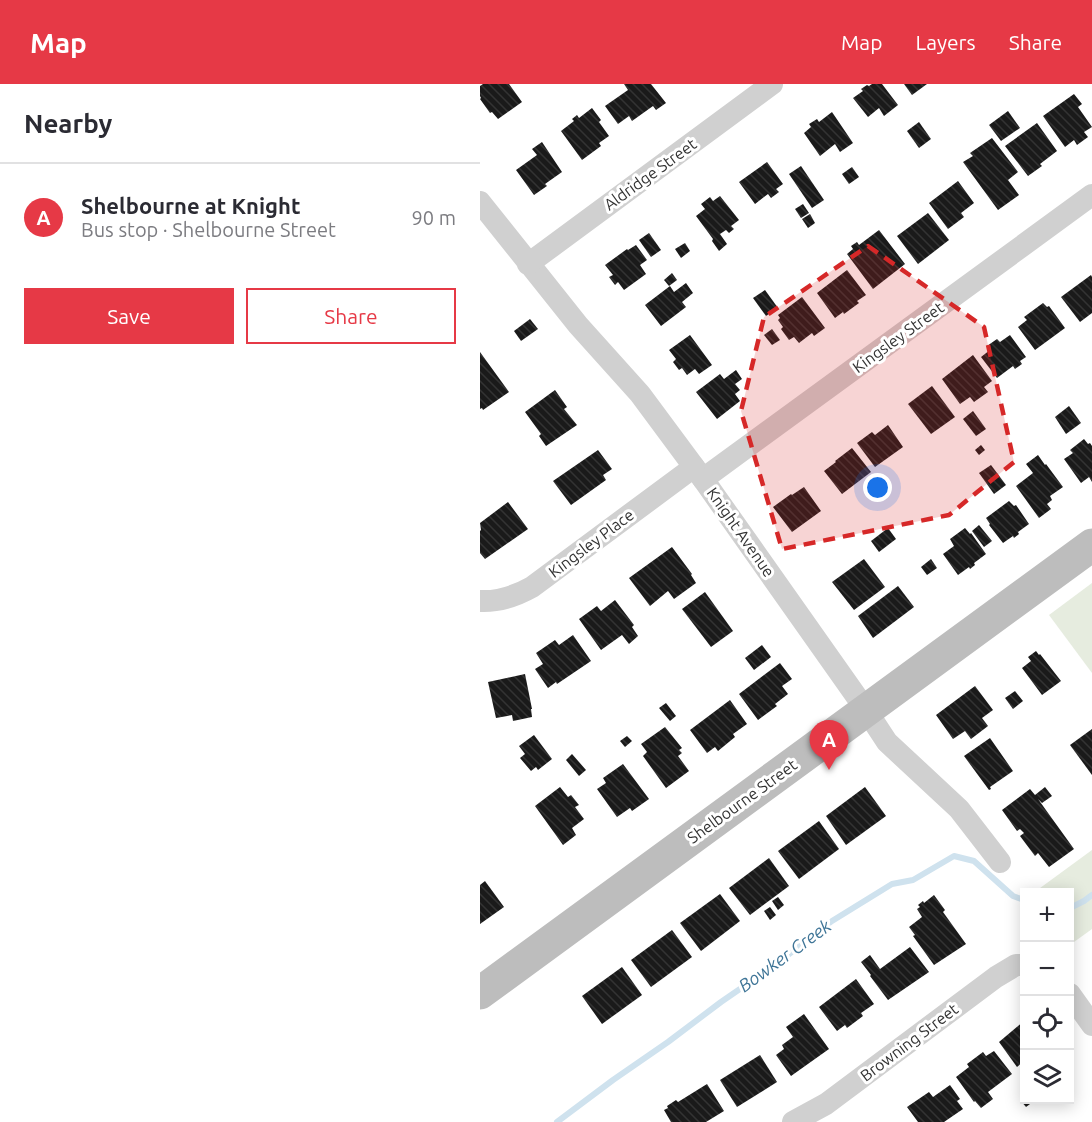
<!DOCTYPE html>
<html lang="en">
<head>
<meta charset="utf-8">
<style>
  :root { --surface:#fff; --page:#f7f7f7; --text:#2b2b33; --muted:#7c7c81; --line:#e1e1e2; --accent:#e63946 }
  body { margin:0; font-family:Ubuntu,sans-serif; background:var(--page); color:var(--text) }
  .controls { position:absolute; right:18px; bottom:18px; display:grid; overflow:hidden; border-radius:0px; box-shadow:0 3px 15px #0003 }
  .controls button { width:54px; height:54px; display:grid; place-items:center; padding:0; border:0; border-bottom:2px solid var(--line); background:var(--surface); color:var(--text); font:30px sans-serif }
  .you { position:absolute; left:398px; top:404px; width:21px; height:21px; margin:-15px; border:4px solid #fff; border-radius:50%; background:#1a73e8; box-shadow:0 0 0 9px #1a73e833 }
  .badge { display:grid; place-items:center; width:39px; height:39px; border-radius:50%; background:var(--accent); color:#fff; font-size:20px; font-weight:700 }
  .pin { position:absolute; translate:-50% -50px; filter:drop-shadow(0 2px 3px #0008) }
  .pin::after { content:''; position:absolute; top:32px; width:21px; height:18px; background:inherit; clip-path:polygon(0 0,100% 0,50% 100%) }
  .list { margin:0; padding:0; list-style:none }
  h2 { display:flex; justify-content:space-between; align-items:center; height:78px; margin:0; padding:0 24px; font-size:26px }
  h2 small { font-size:20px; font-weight:400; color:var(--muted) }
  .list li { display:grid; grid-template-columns:39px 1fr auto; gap:18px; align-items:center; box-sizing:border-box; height:108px; padding:0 24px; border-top:2px solid var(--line) }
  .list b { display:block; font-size:22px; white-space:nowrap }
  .list p { margin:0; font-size:20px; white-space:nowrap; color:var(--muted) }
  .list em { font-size:20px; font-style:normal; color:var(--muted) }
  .actions { display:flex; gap:12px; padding:18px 24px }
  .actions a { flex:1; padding:14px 0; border:2px solid var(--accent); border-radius:0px; text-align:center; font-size:21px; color:var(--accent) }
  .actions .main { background:var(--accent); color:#fff }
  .icon { flex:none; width:33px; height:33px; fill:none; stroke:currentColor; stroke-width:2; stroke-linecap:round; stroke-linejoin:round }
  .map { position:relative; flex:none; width:612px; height:1038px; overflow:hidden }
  header { display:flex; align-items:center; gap:36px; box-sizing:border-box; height:84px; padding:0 30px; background:var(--accent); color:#fff }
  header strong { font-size:28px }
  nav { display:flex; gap:33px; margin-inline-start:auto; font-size:21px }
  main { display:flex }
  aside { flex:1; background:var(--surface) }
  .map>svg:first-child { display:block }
</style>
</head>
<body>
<header>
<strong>Map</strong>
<nav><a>Map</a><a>Layers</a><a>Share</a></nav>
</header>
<main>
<aside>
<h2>Nearby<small></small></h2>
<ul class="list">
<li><span class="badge">A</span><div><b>Shelbourne at Knight</b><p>Bus stop · Shelbourne Street</p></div><em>90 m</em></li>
</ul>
<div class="actions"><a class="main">Save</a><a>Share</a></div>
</aside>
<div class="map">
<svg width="612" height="1038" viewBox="0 0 612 1038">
  <defs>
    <pattern id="building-back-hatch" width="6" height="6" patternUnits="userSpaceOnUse" patternTransform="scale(1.5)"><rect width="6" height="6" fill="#1a1a1a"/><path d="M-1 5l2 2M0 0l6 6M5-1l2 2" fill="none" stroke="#333"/></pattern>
  </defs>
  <rect width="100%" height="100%" fill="#fff"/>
  <g fill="#e6ecdf">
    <polygon points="612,499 612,589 569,531"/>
    <polygon points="612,766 612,845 594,858 590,852 590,808 557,808 556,807"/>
  </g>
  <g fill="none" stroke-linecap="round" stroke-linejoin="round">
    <g stroke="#cfe2ee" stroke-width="6">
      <polyline points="590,824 604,817 612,811"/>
      <polyline points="77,1038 133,996 188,958 241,918 299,878 352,837 412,800 433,796 474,772 494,777 533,812 544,816"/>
    </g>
  </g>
  <g fill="url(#building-back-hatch)">
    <polygon points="3,0 29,0 42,18 18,35 12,28 10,29 0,15 1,14 0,12 0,2"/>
    <polygon points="144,0 171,0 186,19 176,26 173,22 152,37 149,32 138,40 125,22 148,6"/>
    <polygon points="392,0 402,0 418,21 404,32 399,24 388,33 373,14 383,7 381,5 387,1 389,2"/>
    <polygon points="424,0 447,0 432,11"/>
    <polygon points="594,10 602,20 598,23 612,43 604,48 608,53 597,61 594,56 585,63 563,32"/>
    <polygon points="112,24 121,36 119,38 129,52 119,59 121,62 102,76 81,47 94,37 92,35 97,31 99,34"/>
    <polygon points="528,27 540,44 521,57 509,41"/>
    <polygon points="352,28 373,59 360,68 355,60 340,72 324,49 331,43 329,40 337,35 339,38"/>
    <polygon points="439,38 451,55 439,64 427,47"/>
    <polygon points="557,39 577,67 560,80 562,82 548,92 525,62"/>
    <polygon points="512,54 538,88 528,96 539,111 518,126 483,78 493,72 490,69"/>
    <polygon points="62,58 82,88 65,100 67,102 54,111 36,86 57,71 52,65"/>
    <polygon points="287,78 303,100 296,105 299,108 291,114 288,110 275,120 259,98"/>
    <polygon points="321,82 344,116 332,124 309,90"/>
    <polygon points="372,83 379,93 369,100 362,90"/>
    <polygon points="478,97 494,119 481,129 484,133 468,145 449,119"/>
    <polygon points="240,112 259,136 251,142 254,145 249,149 246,146 240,150 247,160 239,167 232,157 233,155 216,132 225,125 221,120 230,113 233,117"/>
    <polygon points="323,120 329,129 321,134 315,125"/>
    <polygon points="448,129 469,156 438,180 417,152"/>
    <polygon points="330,130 335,139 328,144 322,135"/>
    <polygon points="399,146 425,180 393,205 367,170 373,165 371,162 377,158 379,161"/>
    <polygon points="169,149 181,166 171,173 159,156"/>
    <polygon points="205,159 210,167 201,174 195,165"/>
    <polygon points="156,161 167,176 160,181 166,190 144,206 138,198 135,201 129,193 133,191 125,181 147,165 148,166"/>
    <polygon points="367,186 386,211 377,217 379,219 364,230 363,228 355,234 337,209"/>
    <polygon points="192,189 197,196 189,202 184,196"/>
    <polygon points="611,191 612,193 612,229 600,238 581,213"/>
    <polygon points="206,199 213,209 202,218 206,223 181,242 165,221 190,202 194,208"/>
    <polygon points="285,206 298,224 286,232 273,214"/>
    <polygon points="322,213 345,244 334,252 332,249 319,259 314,253 309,256 301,245 303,243 298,236 300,234 298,231"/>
    <polygon points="563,219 567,223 569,222 585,244 555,266 538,243 547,236 544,233"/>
    <polygon points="50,235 58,245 41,257 34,247"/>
    <polygon points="292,245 300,256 292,261 284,251"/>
    <polygon points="210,251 232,281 219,290 215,285 207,291 202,284 199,286 193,278 196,275 189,266"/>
    <polygon points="530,251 546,273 540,277 542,280 535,285 533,282 517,294 501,273 510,266 507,262 517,255 520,258"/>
    <polygon points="0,268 29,308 3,326 2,324 0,325"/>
    <polygon points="493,271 512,297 504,303 508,308 494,318 490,313 480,320 462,295"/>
    <polygon points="256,286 262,295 255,300 260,306 255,310 260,317 237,335 216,308 240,290 244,295"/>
    <polygon points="452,302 475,333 451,350 428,320"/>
    <polygon points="75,306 87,323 84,325 97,341 66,362 59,352 61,350 45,328"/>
    <polygon points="589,322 601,339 586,350 575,333"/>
    <polygon points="493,327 506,345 496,352 483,335"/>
    <polygon points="408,341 423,363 395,383 377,359 392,348 395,351"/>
    <polygon points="604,355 608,360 610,359 612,362 612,398 609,393 601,399 584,375 593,369 590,366"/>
    <polygon points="501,361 505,366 499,371 495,366"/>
    <polygon points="372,364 391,388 362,410 344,387 356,378 355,377"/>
    <polygon points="118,366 132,385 123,391 126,396 91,421 73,397"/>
    <polygon points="558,371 565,381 566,380 583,403 570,412 572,416 567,420 571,425 559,434 536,402 553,389 546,380"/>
    <polygon points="511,381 526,401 514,410 499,389"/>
    <polygon points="324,403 341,427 312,448 293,423 311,410 312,411"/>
    <polygon points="529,417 534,422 536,421 549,440 538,448 539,450 534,454 533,452 523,459 509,441 510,440 506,434"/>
    <polygon points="28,418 48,445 5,475 0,469 0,447 1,446 0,439"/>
    <polygon points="499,441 512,457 504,463 492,447"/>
    <polygon points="408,444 416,455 399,468 391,457"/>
    <polygon points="485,444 490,450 491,449 506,470 494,479 495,481 490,485 489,483 478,491 463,470 474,462 470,455"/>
    <polygon points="192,463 212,490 211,491 216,499 194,515 188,507 170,522 149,494"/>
    <polygon points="384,475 405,503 374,526 352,498"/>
    <polygon points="451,475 457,484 447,491 441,483"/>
    <polygon points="418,502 434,523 393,554 378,532"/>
    <polygon points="225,508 253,547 231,563 202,525"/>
    <polygon points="135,516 154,541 152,543 158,552 149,560 142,551 121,566 99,535 117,522 121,527"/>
    <polygon points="93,551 111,577 77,600 76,598 68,604 55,585 63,580 56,569 75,556 79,561"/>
    <polygon points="282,561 291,573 274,586 265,574"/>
    <polygon points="556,567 559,571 560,570 581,597 562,611 542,584 551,577 548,573"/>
    <polygon points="300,579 312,595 302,602 308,610 295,620 297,622 278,636 259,610"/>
    <polygon points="45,590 52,625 51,625 52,633 33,637 32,631 16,634 8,598"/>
    <polygon points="495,602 513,626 502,634 508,642 491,655 485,647 473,655 456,631"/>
    <polygon points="535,607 543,617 533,625 525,614"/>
    <polygon points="250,616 267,640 253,650 255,653 238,667 235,663 227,669 210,646"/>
    <polygon points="186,619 196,632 190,637 179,624"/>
    <polygon points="185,643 202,664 199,666 202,669 198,672 209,687 186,704 163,672 167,668 161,660"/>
    <polygon points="612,645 612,691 590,661"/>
    <polygon points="54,651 72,675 58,686 56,683 51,687 40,674 45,670 39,662"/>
    <polygon points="147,652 152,657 145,663 140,657"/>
    <polygon points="510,654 533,687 510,703 511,705 509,706 484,672"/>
    <polygon points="92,670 106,686 99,692 86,676"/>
    <polygon points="143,680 169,715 152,727 150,724 137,733 117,705 126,699 123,694"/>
    <polygon points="80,703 88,713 91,711 99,721 95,723 104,735 92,744 96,751 83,761 55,722"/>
    <polygon points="385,703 406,732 366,761 346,732"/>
    <polygon points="565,703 572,712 562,719 558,715 594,765 569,783 558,769 555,772 540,752 544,749 540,745 537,747 522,726 550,705 555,711"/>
    <polygon points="339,737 359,765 319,795 298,767"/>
    <polygon points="289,774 309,802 270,831 249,804"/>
    <polygon points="5,797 24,823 0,840 0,801"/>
    <polygon points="240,810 260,837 221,867 200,839"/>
    <polygon points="454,811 465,826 463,828 486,860 454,881 433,852 435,851 429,843 442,833 437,825 440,823 438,821 443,817 444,819"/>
    <polygon points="298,813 304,821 298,826 292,817"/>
    <polygon points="290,823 296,831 290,836 284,827"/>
    <polygon points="192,846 212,873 171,903 151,876"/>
    <polygon points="430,863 449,888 408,916 390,892 391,891 381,878 390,871 400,885"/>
    <polygon points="142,883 162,911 122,940 102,912"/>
    <polygon points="376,895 394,920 381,929 383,932 367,944 365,941 357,947 339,923"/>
    <polygon points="324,930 349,965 311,992 296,971 304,965 302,961 313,953 306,943"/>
    <polygon points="544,937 544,977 537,983 519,958"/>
    <polygon points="514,967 532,990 508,1008 513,1015 501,1024 495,1017 494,1018 476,993 489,983 487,980 503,968 506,972"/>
    <polygon points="280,971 297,998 257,1023 240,996"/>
    <polygon points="227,1000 244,1027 226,1038 191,1038 184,1026 188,1024 187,1022 196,1016 198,1018"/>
    <polygon points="470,1001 480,1015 477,1017 483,1025 464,1038 438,1038 427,1023 449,1008 453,1013"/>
    <polygon points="544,1013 544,1016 552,1016 554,1017 546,1023 540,1016"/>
  </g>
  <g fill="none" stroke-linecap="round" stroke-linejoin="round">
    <g stroke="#d0d0d0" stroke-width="22">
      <polyline points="0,118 98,241 160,310 223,395 386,626 407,658 479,725 520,778"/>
      <polyline points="48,180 292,0"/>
      <polyline points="223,395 612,111"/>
      <path d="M 0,517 C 19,518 36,512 52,503 L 214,383"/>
      <polyline points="590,910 612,941"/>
      <polyline points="313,1038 346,1020 516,893 536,881 544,881"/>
    </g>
    <polyline stroke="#bdbdbd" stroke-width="33" points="0,909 612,461"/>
  </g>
  <path fill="#d62828" fill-opacity="0.2" stroke="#d62828" stroke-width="4.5" stroke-dasharray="12 8" stroke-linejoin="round" d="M 388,162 L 504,243 L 534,378 L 469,431 L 302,465 L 261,327 L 284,233 Z"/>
  <g text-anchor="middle" stroke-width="6" stroke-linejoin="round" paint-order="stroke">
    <g font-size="16" fill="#333" stroke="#fff">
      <text transform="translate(170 90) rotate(-36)" y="6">Aldridge Street</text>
      <text transform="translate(418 253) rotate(-36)" y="6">Kingsley Street</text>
      <text transform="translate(261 448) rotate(55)" y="6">Knight Avenue</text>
      <text transform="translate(111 459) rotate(-37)" y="6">Kingsley Place</text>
      <text transform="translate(262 717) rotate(-36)" y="6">Shelbourne Street</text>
      <text transform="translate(429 958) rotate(-37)" y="6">Browning Street</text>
    </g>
    <g font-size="18" font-style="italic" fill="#3f7597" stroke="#fff">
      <text transform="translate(305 872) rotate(-36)" y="6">Bowker Creek</text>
    </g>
  </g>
</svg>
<div class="controls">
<button>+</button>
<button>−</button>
<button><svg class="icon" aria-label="locate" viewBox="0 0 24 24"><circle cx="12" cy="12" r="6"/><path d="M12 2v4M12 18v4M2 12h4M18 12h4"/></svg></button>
<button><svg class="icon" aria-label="layers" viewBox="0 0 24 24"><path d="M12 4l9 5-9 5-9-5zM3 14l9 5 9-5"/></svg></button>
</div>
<div class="you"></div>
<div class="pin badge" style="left:349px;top:686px">A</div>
</div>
</main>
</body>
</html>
